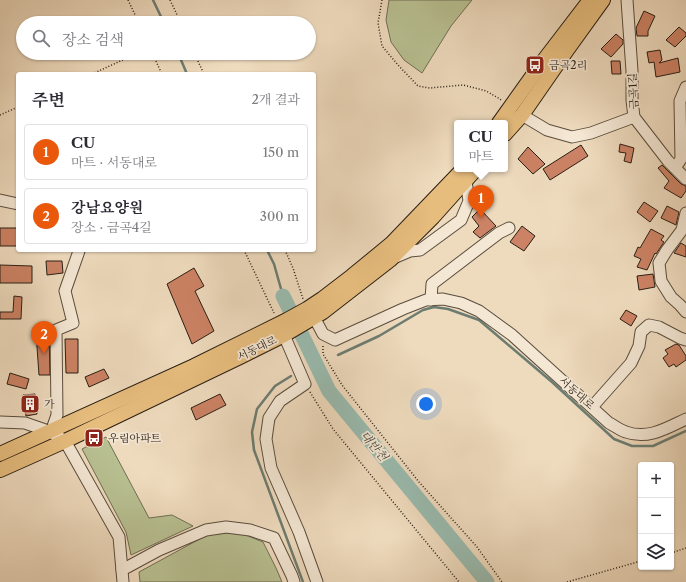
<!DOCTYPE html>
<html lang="ko">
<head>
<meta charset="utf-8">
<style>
  :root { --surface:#fff; --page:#f2f2f3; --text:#2b2b33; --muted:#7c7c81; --line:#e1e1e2; --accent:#ea580c }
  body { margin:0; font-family:"Libre Caslon Text","Noto Serif KR",serif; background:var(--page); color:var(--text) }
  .controls { position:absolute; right:12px; bottom:12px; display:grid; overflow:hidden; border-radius:4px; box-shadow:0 1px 3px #0004 }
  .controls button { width:36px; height:36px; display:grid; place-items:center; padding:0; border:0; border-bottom:1px solid var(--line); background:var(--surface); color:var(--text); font:20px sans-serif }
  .you { position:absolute; left:426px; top:404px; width:14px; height:14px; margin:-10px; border:3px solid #fff; border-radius:50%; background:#1a73e8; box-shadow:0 0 0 6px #1a73e833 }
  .badge { display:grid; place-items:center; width:26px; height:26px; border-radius:50%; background:var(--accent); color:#fff; font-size:13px; font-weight:700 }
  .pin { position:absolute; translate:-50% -33px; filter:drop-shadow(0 1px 2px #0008) }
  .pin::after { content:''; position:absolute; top:21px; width:14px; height:12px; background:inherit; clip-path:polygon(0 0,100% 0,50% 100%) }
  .popup { position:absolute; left:454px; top:120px; width:54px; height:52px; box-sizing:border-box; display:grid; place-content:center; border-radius:4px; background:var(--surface); filter:drop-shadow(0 1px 3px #0005); font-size:13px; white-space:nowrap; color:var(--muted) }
  .popup b { font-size:15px; color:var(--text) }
  .popup::after { content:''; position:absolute; left:50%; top:100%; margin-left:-8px; border:8px solid transparent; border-top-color:var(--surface) }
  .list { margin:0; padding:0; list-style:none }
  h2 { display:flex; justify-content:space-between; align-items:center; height:52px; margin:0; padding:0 16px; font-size:17px }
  h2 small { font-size:13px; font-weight:400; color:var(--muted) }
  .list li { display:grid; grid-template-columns:26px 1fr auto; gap:12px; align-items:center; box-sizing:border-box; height:56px; margin:0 8px 8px; padding:0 8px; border:1px solid var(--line); border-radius:4px }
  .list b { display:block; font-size:15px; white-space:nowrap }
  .list p { margin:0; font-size:13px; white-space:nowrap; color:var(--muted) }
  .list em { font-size:13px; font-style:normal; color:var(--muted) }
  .icon { flex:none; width:22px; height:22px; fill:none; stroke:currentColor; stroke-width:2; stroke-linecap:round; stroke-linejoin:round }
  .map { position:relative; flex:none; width:686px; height:582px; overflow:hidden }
  .search { position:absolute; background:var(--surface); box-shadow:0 1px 3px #0004; left:16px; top:16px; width:300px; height:44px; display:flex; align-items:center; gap:10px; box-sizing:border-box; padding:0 14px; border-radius:22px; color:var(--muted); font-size:15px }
  .panel { position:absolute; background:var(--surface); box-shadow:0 1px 3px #0004; left:16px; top:72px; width:300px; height:180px; border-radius:4px }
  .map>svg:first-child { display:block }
</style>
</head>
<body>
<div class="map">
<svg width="686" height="582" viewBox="0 0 686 582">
  <rect width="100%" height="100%" fill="#eedabd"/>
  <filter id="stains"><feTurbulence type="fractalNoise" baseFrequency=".005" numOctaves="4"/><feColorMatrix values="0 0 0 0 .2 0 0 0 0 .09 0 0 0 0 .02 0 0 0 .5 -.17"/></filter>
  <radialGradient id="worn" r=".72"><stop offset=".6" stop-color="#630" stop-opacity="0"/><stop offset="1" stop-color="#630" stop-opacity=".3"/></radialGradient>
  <g fill="#b8c092" stroke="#706f53">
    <polygon points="389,0 472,0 451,26 422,73 404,60 391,42 386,20"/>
    <polygon points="106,437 149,518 172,515 193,526 131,555 126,532 82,449"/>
    <polygon points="238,532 263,542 276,568 282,582 140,582 139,572 207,535"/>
  </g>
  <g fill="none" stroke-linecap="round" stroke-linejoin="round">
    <g stroke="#6c7c71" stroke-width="2.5">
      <polyline points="153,0 164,23"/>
      <polyline points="178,53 187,74"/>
      <polyline points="267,250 274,264 283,296"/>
      <polyline points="338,355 379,336 423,310 434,307 448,309 479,320 552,382 614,439 632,446 653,446 686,431"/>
      <polyline points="291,376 275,386 257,409 252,432 254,450 303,582"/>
    </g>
    <polyline stroke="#99bbaf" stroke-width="15" points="283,296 329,391 487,582"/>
  </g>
  <g fill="#cc8264" stroke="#291e14">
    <polygon points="644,11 655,16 648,31 648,36 637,36 636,28"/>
    <polygon points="679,27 686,33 686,36 675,47 666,40"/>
    <polygon points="616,34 623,40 623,44 611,57 601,49"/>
    <polygon points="660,50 662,60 659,63 678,58 680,72 656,77 654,62 649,63 647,52"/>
    <polygon points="611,61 620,61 621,74 612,74"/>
    <polygon points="620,144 634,148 631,163 624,161 626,153 619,152"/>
    <polygon points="581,145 588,156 550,180 543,169"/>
    <polygon points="528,147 545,164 533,174 518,159"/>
    <polygon points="662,165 681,184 686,186 686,191 681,198 664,188 669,181 658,168"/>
    <polygon points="644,202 658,211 650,222 637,212"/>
    <polygon points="667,206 679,212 676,225 661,218"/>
    <polygon points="480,209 496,226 480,238 473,232 479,226 472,217"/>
    <polygon points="522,226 535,236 524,251 510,242"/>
    <rect x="0" y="228" width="18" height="18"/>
    <polygon points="651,229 664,236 661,240 664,242 656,254 655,253 647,270 637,267 641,259 634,256 638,247 640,248"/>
    <polygon points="681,243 686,246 686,257 674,253"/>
    <polygon points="46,261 62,261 63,273 47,275"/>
    <polygon points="0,265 32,266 32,283 0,283"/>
    <polygon points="194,268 204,286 195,291 214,331 192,344 167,284"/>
    <polygon points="653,274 655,287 639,290 637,276"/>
    <polygon points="14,296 22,297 21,319 0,319 0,312 13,312"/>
    <polygon points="626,310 637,316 631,326 620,319"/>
    <polygon points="36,333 49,333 50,375 39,375"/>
    <polygon points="65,339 78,339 78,373 66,373"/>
    <polygon points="676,344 679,345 686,356 686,360 676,367 674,364 669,367 663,358 668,354 665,350"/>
    <polygon points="104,369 109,378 89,387 85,377"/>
    <polygon points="10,373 29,379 26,389 7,384"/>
    <polygon points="35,394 37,414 26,416 23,395"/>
    <polygon points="220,394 226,405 196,420 191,408"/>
  </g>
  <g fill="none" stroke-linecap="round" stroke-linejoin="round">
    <defs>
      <g id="minor">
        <polyline points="627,0 632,71 632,100 634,117 668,161 686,179"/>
        <polyline points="522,115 547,130 572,137 591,133 634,117"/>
        <polyline points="675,168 681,159 680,101 686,87"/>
        <polyline points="0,200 18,204"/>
        <polyline points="686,213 682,230 667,250 659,263 661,281 671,297 680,305 686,312"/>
        <polyline points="396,257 410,251 420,250 461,220 469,201 466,181"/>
        <polyline points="431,300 432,284 499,233 509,228"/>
        <path d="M 314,317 L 323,334 L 335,340 L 403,309 L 426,300 L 443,299 L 461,303 L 479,311 L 512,335 L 609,423 C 615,426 620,430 626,432 C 648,440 667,428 686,419"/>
        <polyline points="284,335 305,384 280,401 269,418 266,439 271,468 299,532 317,582"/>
        <polyline points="592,407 631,363 639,346 641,332 649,325 659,327 680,338 686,340"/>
        <polyline points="0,422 25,423 51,432 65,441 119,537 123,582"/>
        <polyline points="51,432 57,415 56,330 73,323 65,291 79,251 78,250"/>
        <polyline points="122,570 159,550 206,530 226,527 250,530 274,538 292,576 294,582"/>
      </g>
      <g id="major">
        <polyline points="499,123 541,64 590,0"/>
        <polyline points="505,134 522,115 567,50 603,0"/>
        <polyline points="0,454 194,366 287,320 307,309 322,299 352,276 391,244 463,169"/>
        <polyline points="0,470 65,441 242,356 284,335 323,312 390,260 433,217 476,169"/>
      </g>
    </defs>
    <use href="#minor" stroke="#5a4d3e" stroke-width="13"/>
    <use href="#major" stroke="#291e14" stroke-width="16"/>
    <g stroke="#291e14" stroke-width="1.5" stroke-dasharray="1 2" stroke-linecap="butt">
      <polyline points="128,0 139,23"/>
      <polyline points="170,0 181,23"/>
      <polyline points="382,0 378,23 382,46 398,65 418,86 430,88 463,85 486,91 500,99 502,101"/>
      <polyline points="152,53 162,74"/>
      <polyline points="194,53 204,74"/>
      <polyline points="92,74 138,53"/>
      <polyline points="0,115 18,107"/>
      <polyline points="244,250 274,313"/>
      <polyline points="285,250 293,268 303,299"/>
      <polyline points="323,346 323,354 342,385 419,482 477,547 502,582"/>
      <polyline points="310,392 333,429 459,582"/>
      <polyline points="671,553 686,548"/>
      <polyline points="567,582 641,561"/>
    </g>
    <use href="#minor" stroke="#f4e7d4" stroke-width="11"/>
    <use href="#major" stroke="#e7bd7e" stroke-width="14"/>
  </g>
  <defs>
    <symbol id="bus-square" viewBox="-11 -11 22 22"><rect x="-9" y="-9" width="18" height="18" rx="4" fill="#8f2418" stroke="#f4e7d4"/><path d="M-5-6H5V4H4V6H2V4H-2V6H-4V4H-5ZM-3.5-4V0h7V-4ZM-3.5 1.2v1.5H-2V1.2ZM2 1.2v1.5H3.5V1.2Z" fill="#fff"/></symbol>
    <symbol id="building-square" viewBox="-11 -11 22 22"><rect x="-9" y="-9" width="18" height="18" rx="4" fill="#8f2418" stroke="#f4e7d4"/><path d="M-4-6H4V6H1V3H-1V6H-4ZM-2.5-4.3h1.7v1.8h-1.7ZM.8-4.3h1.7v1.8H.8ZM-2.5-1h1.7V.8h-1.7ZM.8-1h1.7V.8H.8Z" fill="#fff"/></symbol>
  </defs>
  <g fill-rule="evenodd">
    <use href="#bus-square" x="524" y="54" width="22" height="22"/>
    <use href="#building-square" x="19" y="393" width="22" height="22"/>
    <use href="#bus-square" x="83" y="427" width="22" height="22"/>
  </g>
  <g text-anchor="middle" stroke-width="3.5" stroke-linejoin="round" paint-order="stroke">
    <g font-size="11" fill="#291e14" stroke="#f4e7d4" text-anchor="start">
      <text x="549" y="69">금곡2리</text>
      <text x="44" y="408">가</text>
      <text x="108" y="442">우림아파트</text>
    </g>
    <g font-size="11" fill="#291e14" stroke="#f4e7d4">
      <text transform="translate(633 91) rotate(-93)" y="4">금곡1길</text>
      <text transform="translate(257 348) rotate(-26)" y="4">서동대로</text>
      <text transform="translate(577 393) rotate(42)" y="4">서동대로</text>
    </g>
    <g font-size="12" font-style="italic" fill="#4b4d42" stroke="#f4e7d4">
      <text transform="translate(374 446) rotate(50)" y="4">대반천</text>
    </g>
  </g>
  <rect width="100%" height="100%" filter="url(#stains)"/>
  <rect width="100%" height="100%" fill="url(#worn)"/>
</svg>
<div class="controls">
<button>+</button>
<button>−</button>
<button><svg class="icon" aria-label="layers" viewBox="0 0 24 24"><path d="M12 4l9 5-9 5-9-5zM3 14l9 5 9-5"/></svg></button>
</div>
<div class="you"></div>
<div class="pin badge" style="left:481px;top:218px">1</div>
<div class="popup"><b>CU</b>마트</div>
<div class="pin badge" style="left:44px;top:354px">2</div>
<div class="search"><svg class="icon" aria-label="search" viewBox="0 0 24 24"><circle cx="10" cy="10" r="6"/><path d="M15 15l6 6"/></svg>장소 검색</div>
<section class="panel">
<h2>주변<small>2개 결과</small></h2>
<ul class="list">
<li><span class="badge">1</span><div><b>CU</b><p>마트 · 서동대로</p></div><em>150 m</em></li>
<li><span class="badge">2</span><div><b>강남요양원</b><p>장소 · 금곡4길</p></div><em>300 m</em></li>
</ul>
</section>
</div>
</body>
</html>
